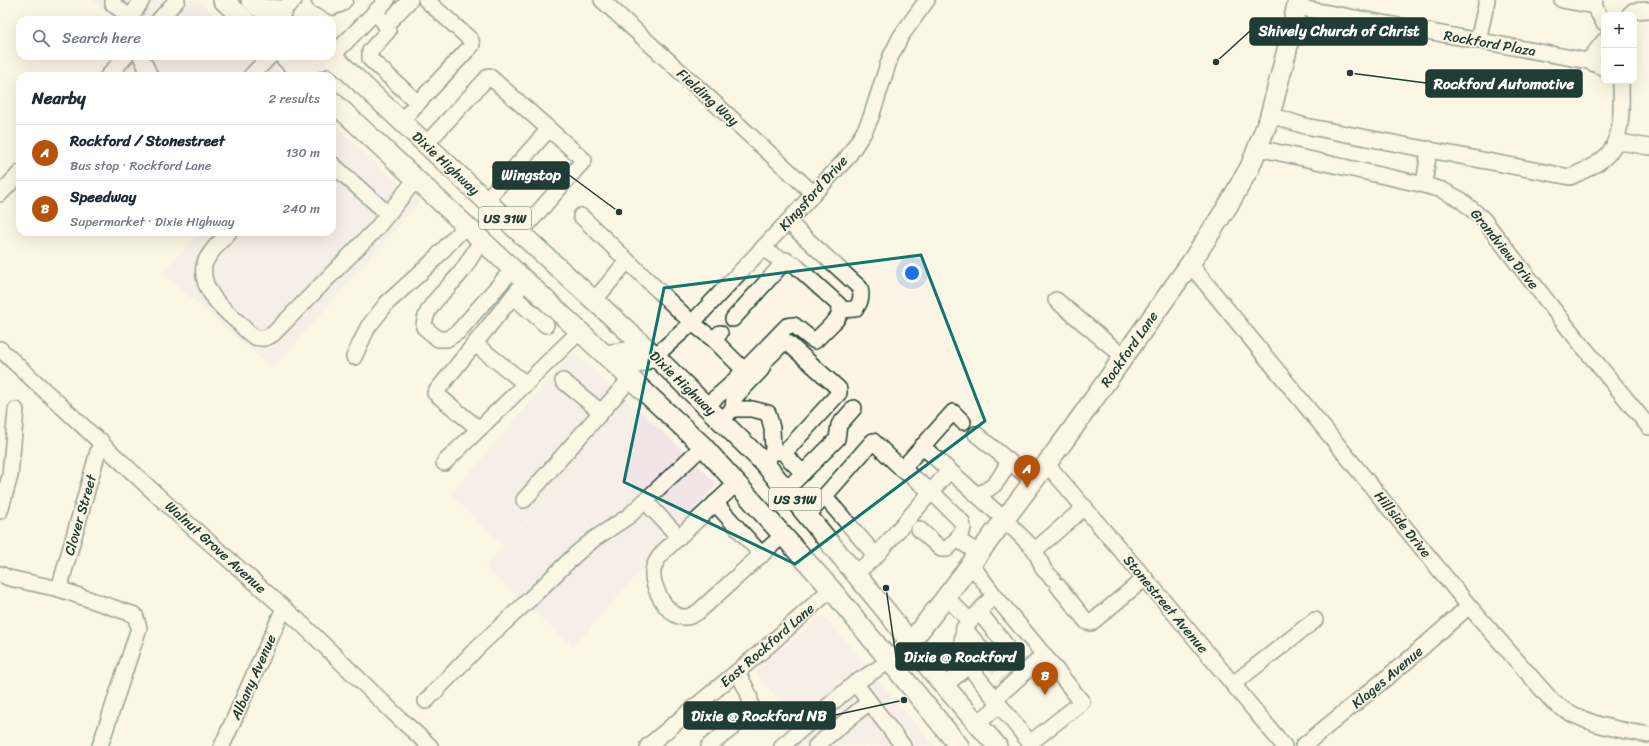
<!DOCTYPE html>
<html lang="en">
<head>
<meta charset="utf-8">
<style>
  :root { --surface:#fff; --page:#f6f6f7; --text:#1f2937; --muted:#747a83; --line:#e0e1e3; --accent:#b45309 }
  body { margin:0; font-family:Sriracha,sans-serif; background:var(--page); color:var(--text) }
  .controls { position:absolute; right:12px; top:12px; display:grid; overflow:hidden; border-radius:8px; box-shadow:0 4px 16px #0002 }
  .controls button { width:36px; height:36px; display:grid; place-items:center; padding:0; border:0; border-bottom:1px solid var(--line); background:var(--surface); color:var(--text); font:20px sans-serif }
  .you { position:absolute; left:912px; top:273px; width:14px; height:14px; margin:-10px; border:3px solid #fff; border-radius:50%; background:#1a73e8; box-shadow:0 0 0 6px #1a73e833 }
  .badge { display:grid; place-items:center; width:26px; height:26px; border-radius:50%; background:var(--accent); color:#fff; font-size:13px; font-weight:700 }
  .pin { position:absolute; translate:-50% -33px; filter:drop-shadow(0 1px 2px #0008) }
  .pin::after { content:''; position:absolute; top:21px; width:14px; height:12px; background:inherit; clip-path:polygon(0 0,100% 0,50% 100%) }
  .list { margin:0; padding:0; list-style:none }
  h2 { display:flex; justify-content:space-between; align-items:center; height:52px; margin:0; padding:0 16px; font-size:17px }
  h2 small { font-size:13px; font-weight:400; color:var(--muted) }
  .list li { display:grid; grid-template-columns:26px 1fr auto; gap:12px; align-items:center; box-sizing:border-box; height:56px; padding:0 16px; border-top:1px solid var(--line) }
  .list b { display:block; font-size:15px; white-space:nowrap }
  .list p { margin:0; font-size:13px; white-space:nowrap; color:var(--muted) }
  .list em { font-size:13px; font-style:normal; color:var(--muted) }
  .icon { flex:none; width:22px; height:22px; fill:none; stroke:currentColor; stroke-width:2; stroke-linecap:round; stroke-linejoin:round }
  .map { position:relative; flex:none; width:1649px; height:746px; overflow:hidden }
  .search { position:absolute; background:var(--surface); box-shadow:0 4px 16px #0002; left:16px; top:16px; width:320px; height:44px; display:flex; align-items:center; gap:10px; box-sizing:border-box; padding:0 14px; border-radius:12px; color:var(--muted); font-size:15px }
  .panel { position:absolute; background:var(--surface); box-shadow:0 4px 16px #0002; left:16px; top:72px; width:320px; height:164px; border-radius:12px }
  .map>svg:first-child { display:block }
</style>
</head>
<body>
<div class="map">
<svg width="1649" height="746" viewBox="0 0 1649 746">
  <rect width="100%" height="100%" fill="#fcf5e5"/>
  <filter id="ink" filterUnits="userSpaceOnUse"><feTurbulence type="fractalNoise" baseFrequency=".025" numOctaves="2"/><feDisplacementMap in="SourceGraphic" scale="8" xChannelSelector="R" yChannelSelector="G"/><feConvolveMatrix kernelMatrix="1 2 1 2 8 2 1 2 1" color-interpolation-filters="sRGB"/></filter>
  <g filter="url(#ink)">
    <g fill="#f2e5e8">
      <polygon points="92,0 198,0 220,20 117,20"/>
      <polygon points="132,56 261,56 278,72 275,76 114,76"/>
      <polygon points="332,124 419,202 273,369 162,273 199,232 332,232"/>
      <polygon points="573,353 631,403 688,455 629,513 597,534 552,492 503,546 451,494"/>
      <polygon points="692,459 717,484 573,647 485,567 552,493 601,539"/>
      <polygon points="823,615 934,746 771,746 796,723 755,671"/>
    </g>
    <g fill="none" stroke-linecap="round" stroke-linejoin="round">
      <g stroke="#d0d0c2" stroke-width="15" stroke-dasharray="15 8" stroke-linecap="butt">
        <polyline points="1005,644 1023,665"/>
        <polyline points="989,658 1007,679"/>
      </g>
      <defs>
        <g id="minor">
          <polyline points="113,0 113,4 133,20"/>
          <polyline points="319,0 333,7 341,4 345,0"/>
          <polyline points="602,0 814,194"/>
          <polyline points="1562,0 1594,6"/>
          <polyline points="1595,0 1594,6 1604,23"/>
          <polyline points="1296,7 1588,61 1604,41"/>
          <polyline points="283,10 294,0"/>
          <polyline points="375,12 386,25 388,31 370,51 370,59 418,103"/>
          <polyline points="1629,15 1633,11 1649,10"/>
          <polyline points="130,18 142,0"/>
          <polyline points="159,20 177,0"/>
          <polyline points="386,25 410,0"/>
          <polyline points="1478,41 1487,0"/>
          <polyline points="141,56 150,76"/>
          <polyline points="332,56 387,0"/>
          <polyline points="1588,61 1604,68"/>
          <polyline points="108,76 126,56"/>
          <polyline points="251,76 270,56"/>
          <path d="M 1270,115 L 1305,126 L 1570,177 C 1583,171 1600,164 1609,153 C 1624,134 1621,103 1621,81"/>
          <polyline points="401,121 472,45 471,40 426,0"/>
          <polyline points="1615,141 1649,147"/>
          <polyline points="426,144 489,76 584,160 520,233"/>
          <polyline points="1258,148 1420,184 1442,190 1461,200 1483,219 1568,328 1649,427"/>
          <polyline points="332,164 388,214"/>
          <polyline points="1424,185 1429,149"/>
          <polyline points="0,194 20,173"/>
          <polyline points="486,200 549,129"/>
          <polyline points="581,216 692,323 713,339 714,340 720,333"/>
          <path d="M 788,222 L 860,288 C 862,296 861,303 855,309 L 839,310"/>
          <path d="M 229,232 C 222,240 206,255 204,266 C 200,290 224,310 240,324 C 244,328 248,333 253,336 C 260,340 267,338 273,334 L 376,229 L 416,179"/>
          <path d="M 482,240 C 475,250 469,261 462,271 C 449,289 424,305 424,327 L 438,339 L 447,339 L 458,332 L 513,269"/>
          <path d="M 1190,264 L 1469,606 L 1553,702 C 1582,724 1614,729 1649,735"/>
          <polyline points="513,296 546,325"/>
          <polyline points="1056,300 1124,357"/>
          <polyline points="594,301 627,261"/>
          <polyline points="733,319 786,260"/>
          <polyline points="714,340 744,370"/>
          <polyline points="475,344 526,384"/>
          <polyline points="0,349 185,521 301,623 399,718 430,746"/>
          <polyline points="655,356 692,323 792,217 847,158 864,132 871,117 890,58 901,36 927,0"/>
          <polyline points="354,357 368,327 387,303 430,264 466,225"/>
          <polyline points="563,381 601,412"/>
          <polyline points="706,406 728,387 787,326 794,325 810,338 815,341 836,320 839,315 839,305 795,265 774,256 763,248"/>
          <polyline points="733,409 752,409 768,413 772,428 773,452"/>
          <polyline points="721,420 733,409 734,398 761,370 765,361 783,343 787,342 839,389 839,393 785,452 773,452 764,463"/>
          <polyline points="479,429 435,393 526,280"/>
          <polyline points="976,434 1033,481"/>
          <polyline points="922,446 1004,519 1035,550 1044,570 1052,578"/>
          <polyline points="785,452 787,457 803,473 787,489"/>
          <polyline points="444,463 580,331"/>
          <polyline points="1046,463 1165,602 1284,746"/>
          <polyline points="902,469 932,492 962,522 963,529 957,539 978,553"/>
          <polyline points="803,473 837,439 839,425 854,408"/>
          <path d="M 737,483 L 663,552 C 658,558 654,564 653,571 C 651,587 668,619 686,617 C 690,617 694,614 698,612 L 783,535"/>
          <path d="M 977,495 C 998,485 998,481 1009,461"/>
          <polyline points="825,497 876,556"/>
          <polyline points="524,500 631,378"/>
          <polyline points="645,501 679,537"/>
          <polyline points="715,503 762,555"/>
          <polyline points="0,511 10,476 16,410"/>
          <polyline points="808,515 873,441 902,469 953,412 963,422"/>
          <polyline points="919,529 941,549 947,549 957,539"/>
          <polyline points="1035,550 1085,507"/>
          <polyline points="970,563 994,595 964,628 960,655 1030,743 1082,702 1044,655"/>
          <polyline points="856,573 876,556 949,471"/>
          <polyline points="0,574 9,578 59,589 135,615 139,628 100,746"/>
          <polyline points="1058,586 1087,622 1091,623 1145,578"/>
          <polyline points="59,589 101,441"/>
          <polyline points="994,595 1044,655 995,699"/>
          <polyline points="946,597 970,621"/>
          <polyline points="979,612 1005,644"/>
          <polyline points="964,628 989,658"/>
          <polyline points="855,683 903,746"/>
          <polyline points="1233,684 1315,620"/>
          <polyline points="944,686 968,666"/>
          <polyline points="426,701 479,646 529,600 576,554 594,539 629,516 703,446"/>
          <polyline points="977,724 999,705"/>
          <polyline points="222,746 284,608"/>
          <polyline points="648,746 768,646 831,589"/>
          <path d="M 709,746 L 747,716 C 756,700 745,687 737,672"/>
          <polyline points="782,746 855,683 890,661"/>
          <polyline points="816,746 869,702"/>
          <polyline points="1303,746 1407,661 1469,606"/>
        </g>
        <g id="major">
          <polyline points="223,0 245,20"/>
          <polyline points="251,0 261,9 283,10"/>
          <polyline points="284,56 304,76"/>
          <polyline points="306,56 314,63 332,56"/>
          <polyline points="332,56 530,242 655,356 764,463 891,617 933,673 997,746"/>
          <polyline points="332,101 703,446 831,589 959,746"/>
          <polyline points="606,355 626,352 638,363 655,356"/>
          <polyline points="901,651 910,643 946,597 1066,438 1190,264 1229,204 1250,167 1269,119 1286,54 1298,0"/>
        </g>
      </defs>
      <use href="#minor" stroke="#1f3d34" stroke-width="18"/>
      <use href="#major" stroke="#1f3d34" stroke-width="22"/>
      <use href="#minor" stroke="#fcf5e5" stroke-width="15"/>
      <use href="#major" stroke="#fcf5e5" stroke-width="19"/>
    </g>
  </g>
  <path d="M0 0H1649V746H0ZM 921,255 L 985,421 L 795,564 L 624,482 L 664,288 Z" fill="#fcf5e5" fill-opacity=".55" fill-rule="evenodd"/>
  <path fill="none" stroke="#0f766e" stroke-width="3" stroke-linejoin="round" d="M 921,255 L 985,421 L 795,564 L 624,482 L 664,288 Z"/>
  <g text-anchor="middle" stroke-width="3.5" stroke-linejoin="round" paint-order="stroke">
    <g fill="#fcf5e5" stroke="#617469" stroke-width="1">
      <rect x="479" y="207" width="52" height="22" rx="3"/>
      <rect x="769" y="488" width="52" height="22" rx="3"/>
    </g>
    <g font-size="13" font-weight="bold" fill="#1f3d34">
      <text x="505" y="223">US 31W</text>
      <text x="795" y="504">US 31W</text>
    </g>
    <g font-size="14" fill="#1f3d34" stroke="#fcf5e5">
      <text transform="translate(1490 43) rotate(10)" y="5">Rockford Plaza</text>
      <text transform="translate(708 97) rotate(42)" y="5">Fielding Way</text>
      <text transform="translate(446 163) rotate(43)" y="5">Dixie Highway</text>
      <text transform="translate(813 193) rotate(-48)" y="5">Kingsford Drive</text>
      <text transform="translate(1505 249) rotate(51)" y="5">Grandview Drive</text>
      <text transform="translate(1129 349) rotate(-55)" y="5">Rockford Lane</text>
      <text transform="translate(683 383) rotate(44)" y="5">Dixie Highway</text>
      <text transform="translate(80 515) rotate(-74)" y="5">Clover Street</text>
      <text transform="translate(1403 524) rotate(51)" y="5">Hillside Drive</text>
      <text transform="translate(216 547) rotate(42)" y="5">Walnut Grove Avenue</text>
      <text transform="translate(1166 604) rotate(50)" y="5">Stonestreet Avenue</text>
      <text transform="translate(767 645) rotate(-41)" y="5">East Rockford Lane</text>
      <text transform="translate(253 677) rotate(-66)" y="5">Albany Avenue</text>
      <text transform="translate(1387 677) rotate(-40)" y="5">Klages Avenue</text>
    </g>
  </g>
  <path fill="none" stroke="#1f3d34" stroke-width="1.5" d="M1216 62L1250 31M1350 73L1426 83M619 212L569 175M886 588L896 657M904 700L835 715"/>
  <g fill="#1f3d34" stroke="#fcf5e5" stroke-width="1.5">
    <circle cx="1216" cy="62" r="4"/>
    <circle cx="1350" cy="73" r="4"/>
    <circle cx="619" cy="212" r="4"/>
    <circle cx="886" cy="588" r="4"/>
    <circle cx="904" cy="700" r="4"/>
  </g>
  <g fill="#1f3d34" stroke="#1f3d34" stroke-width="1.5">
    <rect x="1250" y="18" width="177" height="27" rx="4"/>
    <rect x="1426" y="70" width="156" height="27" rx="4"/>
    <rect x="493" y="162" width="76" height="27" rx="4"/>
    <rect x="896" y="643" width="128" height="27" rx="4"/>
    <rect x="684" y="702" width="151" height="27" rx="4"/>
  </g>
  <g font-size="15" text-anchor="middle" font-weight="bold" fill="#fff">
    <text x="1339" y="36">Shively Church of Christ</text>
    <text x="1504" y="89">Rockford Automotive</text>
    <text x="531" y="180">Wingstop</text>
    <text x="960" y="662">Dixie @ Rockford</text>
    <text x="759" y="721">Dixie @ Rockford NB</text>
  </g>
</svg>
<div class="controls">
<button>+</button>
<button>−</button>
</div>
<div class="you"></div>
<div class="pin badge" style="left:1027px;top:488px">A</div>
<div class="pin badge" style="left:1045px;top:695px">B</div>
<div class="search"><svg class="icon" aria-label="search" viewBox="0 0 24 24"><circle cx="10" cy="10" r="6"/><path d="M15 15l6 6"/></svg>Search here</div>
<section class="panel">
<h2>Nearby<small>2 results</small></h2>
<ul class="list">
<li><span class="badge">A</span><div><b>Rockford / Stonestreet</b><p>Bus stop · Rockford Lane</p></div><em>130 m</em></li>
<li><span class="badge">B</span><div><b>Speedway</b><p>Supermarket · Dixie Highway</p></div><em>240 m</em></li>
</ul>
</section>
</div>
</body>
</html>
